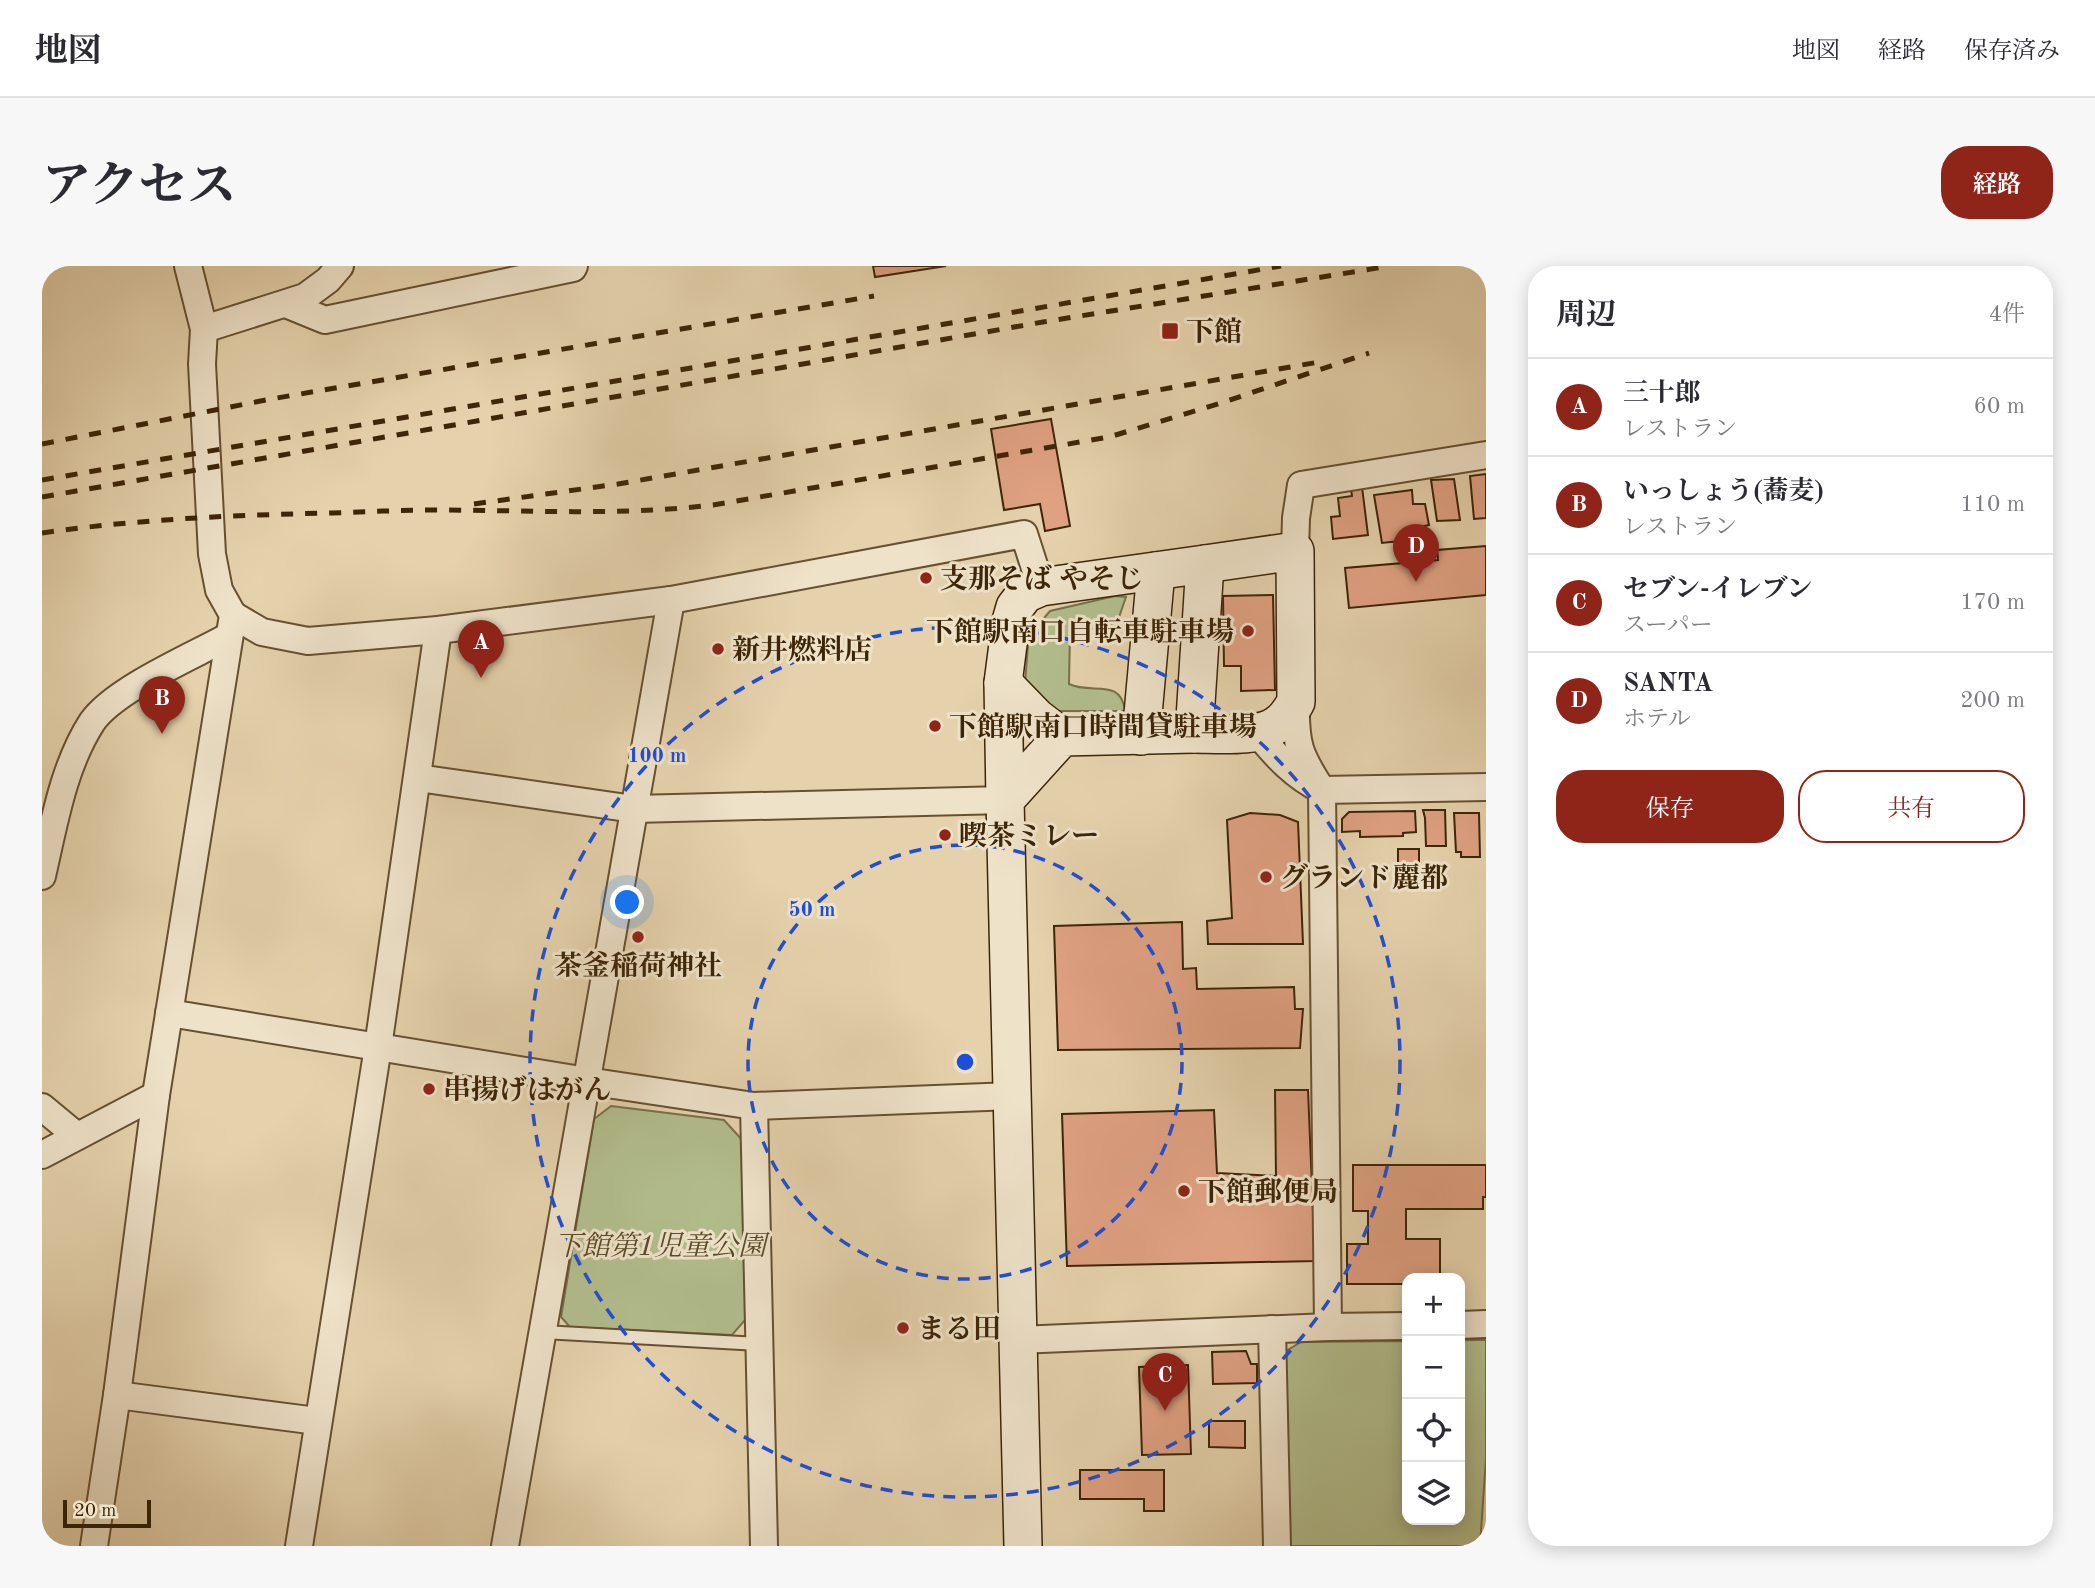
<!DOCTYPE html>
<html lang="ja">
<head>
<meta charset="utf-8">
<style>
  :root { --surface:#fff; --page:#f7f7f7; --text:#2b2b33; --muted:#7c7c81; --line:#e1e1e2; --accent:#8f2418 }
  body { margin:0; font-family:"Old Standard TT","Noto Serif JP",serif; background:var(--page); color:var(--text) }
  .controls { position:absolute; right:21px; bottom:21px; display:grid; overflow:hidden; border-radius:14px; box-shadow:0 4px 18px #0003 }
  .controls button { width:63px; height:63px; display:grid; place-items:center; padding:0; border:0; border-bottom:2px solid var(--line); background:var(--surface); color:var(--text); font:35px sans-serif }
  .scale { position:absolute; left:21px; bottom:18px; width:88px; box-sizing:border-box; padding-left:7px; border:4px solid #3d2507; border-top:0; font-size:19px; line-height:24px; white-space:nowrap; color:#3d2507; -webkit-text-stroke:5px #eee2c9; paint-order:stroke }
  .you { position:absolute; left:586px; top:637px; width:24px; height:24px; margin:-18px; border:5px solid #fff; border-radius:50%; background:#1a73e8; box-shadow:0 0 0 10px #1a73e833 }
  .badge { display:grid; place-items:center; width:46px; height:46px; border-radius:50%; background:var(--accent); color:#fff; font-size:23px; font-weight:700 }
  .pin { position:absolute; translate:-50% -58px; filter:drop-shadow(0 2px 4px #0008) }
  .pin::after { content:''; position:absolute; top:37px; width:24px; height:21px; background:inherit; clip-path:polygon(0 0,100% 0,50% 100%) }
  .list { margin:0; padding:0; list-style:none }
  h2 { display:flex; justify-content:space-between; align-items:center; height:91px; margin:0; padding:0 28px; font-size:30px }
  h2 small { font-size:23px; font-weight:400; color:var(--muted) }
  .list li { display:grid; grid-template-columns:46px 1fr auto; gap:21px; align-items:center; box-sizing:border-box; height:98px; padding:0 28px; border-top:2px solid var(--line) }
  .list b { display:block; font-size:26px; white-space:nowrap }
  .list p { margin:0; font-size:23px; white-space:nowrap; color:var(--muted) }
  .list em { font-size:23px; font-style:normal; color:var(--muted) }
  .actions { display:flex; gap:14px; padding:21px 28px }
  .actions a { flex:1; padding:16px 0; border:2px solid var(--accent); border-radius:28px; text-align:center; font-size:24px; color:var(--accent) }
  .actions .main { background:var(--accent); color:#fff }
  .icon { flex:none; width:38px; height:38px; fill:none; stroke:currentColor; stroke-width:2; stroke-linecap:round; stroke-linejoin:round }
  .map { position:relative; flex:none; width:1444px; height:1280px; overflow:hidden; border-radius:28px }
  header { display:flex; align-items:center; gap:42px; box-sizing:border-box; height:98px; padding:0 35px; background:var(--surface); border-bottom:2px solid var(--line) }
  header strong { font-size:33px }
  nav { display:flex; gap:38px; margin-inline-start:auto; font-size:24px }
  .intro { display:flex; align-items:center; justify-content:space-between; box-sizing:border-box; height:168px; padding:0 42px }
  h1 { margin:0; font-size:49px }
  .button { padding:18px 32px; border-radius:28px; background:var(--accent); color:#fff; font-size:24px; font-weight:700 }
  main { display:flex; gap:42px; padding:0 42px }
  aside { flex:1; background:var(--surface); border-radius:28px; box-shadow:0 4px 18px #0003 }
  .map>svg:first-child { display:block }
</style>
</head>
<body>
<header>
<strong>地図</strong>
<nav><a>地図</a><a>経路</a><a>保存済み</a></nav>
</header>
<div class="intro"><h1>アクセス</h1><a class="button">経路</a></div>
<main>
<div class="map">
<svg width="1444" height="1280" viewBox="0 0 1444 1280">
  <rect width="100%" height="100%" fill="#e5d2ac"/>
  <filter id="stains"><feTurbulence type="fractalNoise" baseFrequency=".00286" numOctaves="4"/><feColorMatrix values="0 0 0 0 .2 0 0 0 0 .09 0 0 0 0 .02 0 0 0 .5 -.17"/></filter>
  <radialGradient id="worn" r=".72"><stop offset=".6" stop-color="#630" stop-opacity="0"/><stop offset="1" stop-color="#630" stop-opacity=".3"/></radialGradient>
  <g fill="#b2bd8c" stroke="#78714a" stroke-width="2">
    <path d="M 1073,330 L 1084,331 L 1076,354 L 1064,361 L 1028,366 L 1027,418 C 1050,429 1079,411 1083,445 L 1014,445 L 983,417 L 986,379 L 996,359 L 1008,345 Z"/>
    <polygon points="569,840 682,854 702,876 704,1053 690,1069 528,1061 519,1051 552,853"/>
    <polygon points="1418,1074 1444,1074 1444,1192 1438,1280 1244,1280 1239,1088 1259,1076 1365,1075 1365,1254 1418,1254"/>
  </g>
  <g fill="#dfa182" stroke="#3d2507" stroke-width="2">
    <polygon points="831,0 904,0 833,11"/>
    <polygon points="1009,153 1028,260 1003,265 998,238 962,244 949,163"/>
    <polygon points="1444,208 1444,252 1432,253 1428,210"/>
    <polygon points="1412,213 1418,254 1395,255 1389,214"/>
    <polygon points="1320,221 1326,269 1291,273 1289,251 1298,250 1296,232 1310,230 1309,223"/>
    <polygon points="1370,224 1371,238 1383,238 1387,259 1374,262 1376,273 1340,277 1332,229"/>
    <polygon points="1444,280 1444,329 1307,342 1303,302 1396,294 1395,284"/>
    <polygon points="1231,329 1233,424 1199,425 1199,400 1182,400 1181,330"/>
    <polygon points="1381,544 1403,544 1404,580 1384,580 1383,552"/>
    <polygon points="1373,545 1374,566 1361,567 1361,570 1318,571 1318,565 1300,566 1300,553 1307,546"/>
    <polygon points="1208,547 1238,549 1256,556 1261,678 1166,678 1165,655 1190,652 1185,554"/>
    <polygon points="1412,547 1437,547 1438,591 1419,591 1419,586 1414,586"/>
    <rect x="1356" y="583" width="21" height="21"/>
    <polygon points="1140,656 1141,703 1154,702 1155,723 1252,721 1253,743 1261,743 1258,782 1016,784 1012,660"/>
    <polygon points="1233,824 1266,824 1273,995 1025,1000 1020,848 1172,844 1175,907 1234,910"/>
    <polygon points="1311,899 1444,899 1444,931 1441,931 1441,943 1364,943 1364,973 1398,973 1398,1012 1365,1012 1365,1018 1305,1018 1305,978 1326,978 1326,945 1311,945"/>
    <polygon points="1204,1085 1209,1098 1215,1098 1215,1117 1171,1118 1170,1086"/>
    <polygon points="1146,1099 1149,1188 1100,1189 1097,1101"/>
    <polygon points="1167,1155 1203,1155 1203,1182 1167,1181"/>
    <polygon points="1038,1204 1122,1204 1122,1245 1102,1245 1102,1233 1038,1233"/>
  </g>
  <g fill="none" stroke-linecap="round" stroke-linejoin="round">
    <defs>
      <polyline id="lane" points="501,1066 717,1078"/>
      <g id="street">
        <polyline points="244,38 283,54 531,2 532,0"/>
        <polyline points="162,63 263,31 286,14 298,0"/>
        <polyline points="1253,285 1254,252 1259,219 1444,189"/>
        <polyline points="191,349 220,366 266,375 396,364 629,334 982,268 999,321"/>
        <path d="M 1254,436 C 1253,478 1257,489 1280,524 L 1286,1061"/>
        <path d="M 1215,467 C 1235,491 1252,510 1280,524 L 1444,521"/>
        <polyline points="376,512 592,543 963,534"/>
        <path d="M 0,610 C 12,558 21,501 50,456 C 73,423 151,390 187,370"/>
        <polyline points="127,747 545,815 712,840 970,830"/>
        <polyline points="712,840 722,1280"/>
        <polyline points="0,841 35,870"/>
        <polyline points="0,889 114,829"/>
        <polyline points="1418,1059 1444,1058"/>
        <polyline points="1230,1063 1235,1280"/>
        <polyline points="976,1074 1286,1061 1365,1060"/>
        <polyline points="75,1129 275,1155"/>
        <polyline points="52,1280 75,1129 114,829 191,349 177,324 170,288 160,98 162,63 146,0"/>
        <polyline points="257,1280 336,781 396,364"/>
        <polyline points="463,1280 629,334"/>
      </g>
      <g id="secondary">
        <polyline points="961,417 994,451 1020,471"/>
        <path d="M 1152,468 C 1175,468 1218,472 1236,458 C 1244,453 1249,444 1254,436 L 1253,285 L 1163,298"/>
        <polyline points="1099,470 1114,305"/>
        <polyline points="963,534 1020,471 1152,468 1163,298 999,321 983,328 973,341 969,355 961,417 963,534 981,1280"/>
      </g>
    </defs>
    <use href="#lane" stroke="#675030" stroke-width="16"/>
    <use href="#street" stroke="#675030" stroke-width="30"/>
    <use href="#secondary" stroke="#3d2507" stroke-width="40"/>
    <use href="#lane" stroke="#eee2c9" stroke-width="12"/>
    <use href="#street" stroke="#eee2c9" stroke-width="26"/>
    <use href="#secondary" stroke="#eee2c9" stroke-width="37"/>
    <g stroke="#3d2507" stroke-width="5" stroke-dasharray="12 12" stroke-linecap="butt">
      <polyline points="0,178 229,133 832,30"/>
      <polyline points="0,214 1239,0"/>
      <polyline points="0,231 1001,56 1348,0"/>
      <polyline points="432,238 576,218 1277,96"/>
      <path d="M 0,267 C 97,253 193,249 290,247 C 324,246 357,244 391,244 C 485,244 577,250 671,239 L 1067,171 L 1179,137 L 1327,87"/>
    </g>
  </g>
  <g fill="none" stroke="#1d4ed8" stroke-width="3.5" stroke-dasharray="12 9">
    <circle cx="923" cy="796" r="217"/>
    <circle cx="923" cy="796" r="435"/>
  </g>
  <g fill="#8f2418" stroke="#eee2c9" stroke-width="2.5">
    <rect x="1119" y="56" width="18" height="18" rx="3.5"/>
    <circle cx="884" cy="312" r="7"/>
    <circle cx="1206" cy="365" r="7"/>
    <circle cx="676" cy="383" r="7"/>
    <circle cx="893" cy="460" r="7"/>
    <circle cx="903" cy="569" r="7"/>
    <circle cx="1224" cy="611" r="7"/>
    <circle cx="596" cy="671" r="7"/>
    <circle cx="387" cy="823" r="7"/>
    <circle cx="1142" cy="925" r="7"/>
    <circle cx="861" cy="1062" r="7"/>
  </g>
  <g text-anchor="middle" stroke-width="6" stroke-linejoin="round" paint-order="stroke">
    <g font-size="28" font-weight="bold" fill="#3d2507" stroke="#eee2c9" text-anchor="start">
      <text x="1144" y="75">下館</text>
      <text x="898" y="322">支那そば やそじ</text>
      <text x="1192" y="375" text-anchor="end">下館駅南口自転車駐車場</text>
      <text x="690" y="393">新井燃料店</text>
      <text x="907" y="470">下館駅南口時間貸駐車場</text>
      <text x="917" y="579">喫茶ミレー</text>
      <text x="1238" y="621">グランド麗都</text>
      <text x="596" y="709" text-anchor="middle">茶釜稲荷神社</text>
      <text x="401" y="833">串揚げはがん</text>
      <text x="1156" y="935">下館郵便局</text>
      <text x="875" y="1072">まる田</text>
    </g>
    <g font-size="28" font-style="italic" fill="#5a4b28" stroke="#eee2c9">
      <text x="618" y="989">下館第1児童公園</text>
    </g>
  </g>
  <circle cx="923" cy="796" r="10" fill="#1d4ed8" stroke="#eee2c9" stroke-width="3.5"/>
  <g font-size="21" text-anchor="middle" font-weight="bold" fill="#1d4ed8" stroke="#eee2c9" stroke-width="6" stroke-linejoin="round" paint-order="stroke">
    <text x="615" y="496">100 m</text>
    <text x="770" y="650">50 m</text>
  </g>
  <rect width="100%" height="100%" filter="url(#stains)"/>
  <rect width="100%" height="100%" fill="url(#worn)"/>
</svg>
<div class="controls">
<button>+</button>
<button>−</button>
<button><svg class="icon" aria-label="locate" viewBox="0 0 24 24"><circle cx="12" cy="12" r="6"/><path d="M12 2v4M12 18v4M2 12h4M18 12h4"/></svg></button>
<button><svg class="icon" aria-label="layers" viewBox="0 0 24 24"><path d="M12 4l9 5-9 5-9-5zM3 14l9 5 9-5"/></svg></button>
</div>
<div class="scale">20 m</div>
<div class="you"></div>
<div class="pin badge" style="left:439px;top:412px">A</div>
<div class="pin badge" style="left:120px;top:468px">B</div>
<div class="pin badge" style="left:1123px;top:1145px">C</div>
<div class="pin badge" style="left:1374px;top:316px">D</div>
</div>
<aside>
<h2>周辺<small>4件</small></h2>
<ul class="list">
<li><span class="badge">A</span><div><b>三十郎</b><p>レストラン</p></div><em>60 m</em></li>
<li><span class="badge">B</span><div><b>いっしょう(蕎麦)</b><p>レストラン</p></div><em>110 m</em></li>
<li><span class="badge">C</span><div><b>セブン-イレブン</b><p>スーパー</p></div><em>170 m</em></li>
<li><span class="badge">D</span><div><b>SANTA</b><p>ホテル</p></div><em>200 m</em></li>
</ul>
<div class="actions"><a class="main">保存</a><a>共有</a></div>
</aside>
</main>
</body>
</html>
